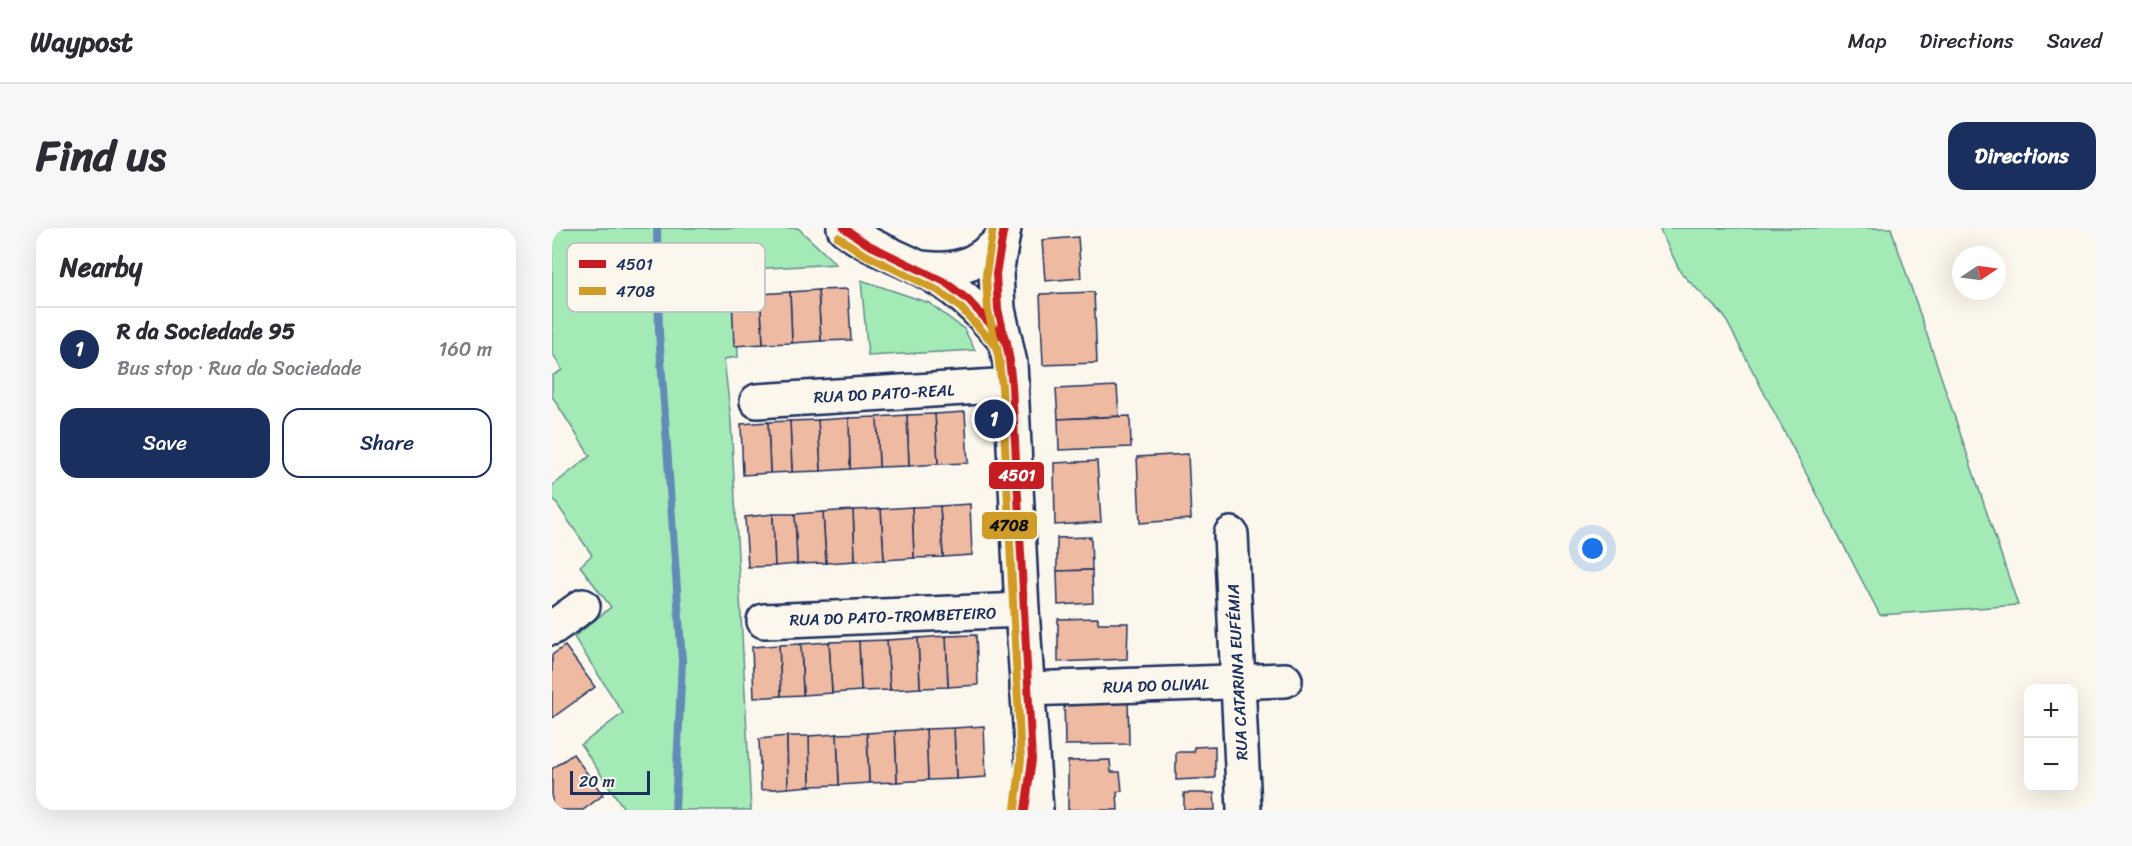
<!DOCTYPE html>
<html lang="en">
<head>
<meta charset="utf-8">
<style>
  :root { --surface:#fff; --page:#f7f7f7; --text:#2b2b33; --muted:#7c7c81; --line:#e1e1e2; --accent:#1b2f5e }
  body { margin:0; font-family:Sriracha,sans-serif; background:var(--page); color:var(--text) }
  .controls { position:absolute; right:18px; bottom:18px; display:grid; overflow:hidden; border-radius:12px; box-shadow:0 6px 24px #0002 }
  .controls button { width:54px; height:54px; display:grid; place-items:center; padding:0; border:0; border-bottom:2px solid var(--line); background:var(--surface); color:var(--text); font:30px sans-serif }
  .compass { position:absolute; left:1400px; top:18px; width:54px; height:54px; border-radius:50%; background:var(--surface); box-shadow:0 6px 24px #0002; rotate:77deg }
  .scale { position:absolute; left:18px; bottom:15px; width:80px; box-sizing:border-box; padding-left:6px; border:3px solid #1b2f5e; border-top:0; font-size:16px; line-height:21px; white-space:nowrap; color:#1b2f5e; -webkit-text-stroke:4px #fbf7ec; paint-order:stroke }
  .you { position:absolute; left:1041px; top:321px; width:21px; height:21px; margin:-15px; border:4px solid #fff; border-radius:50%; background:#1a73e8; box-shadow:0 0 0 9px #1a73e833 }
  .badge { display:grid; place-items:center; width:39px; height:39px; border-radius:50%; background:var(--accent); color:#fff; font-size:20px; font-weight:700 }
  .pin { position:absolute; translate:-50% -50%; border:3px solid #fff; box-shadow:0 2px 6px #0006 }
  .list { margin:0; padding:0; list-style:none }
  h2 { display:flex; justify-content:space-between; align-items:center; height:78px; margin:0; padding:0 24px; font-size:26px }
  h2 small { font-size:20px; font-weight:400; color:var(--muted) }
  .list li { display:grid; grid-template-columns:39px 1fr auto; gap:18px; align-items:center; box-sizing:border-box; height:84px; padding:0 24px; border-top:2px solid var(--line) }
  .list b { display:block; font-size:22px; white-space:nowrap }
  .list p { margin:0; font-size:20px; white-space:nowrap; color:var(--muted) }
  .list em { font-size:20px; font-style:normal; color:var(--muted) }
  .actions { display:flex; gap:12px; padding:18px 24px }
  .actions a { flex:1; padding:14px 0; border:2px solid var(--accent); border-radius:18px; text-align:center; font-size:21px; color:var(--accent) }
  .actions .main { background:var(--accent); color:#fff }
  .map { position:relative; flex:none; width:1544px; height:582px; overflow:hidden; border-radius:18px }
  header { display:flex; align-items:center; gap:36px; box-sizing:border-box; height:84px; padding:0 30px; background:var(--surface); border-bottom:2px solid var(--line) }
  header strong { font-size:28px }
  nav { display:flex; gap:33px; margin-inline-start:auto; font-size:21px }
  .intro { display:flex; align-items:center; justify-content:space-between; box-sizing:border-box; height:144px; padding:0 36px }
  h1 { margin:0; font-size:42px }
  .button { padding:15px 27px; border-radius:18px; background:var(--accent); color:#fff; font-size:21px; font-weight:700 }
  main { display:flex; gap:36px; padding:0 36px }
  aside { flex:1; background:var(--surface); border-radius:18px; box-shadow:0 6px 24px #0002 }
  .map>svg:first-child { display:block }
</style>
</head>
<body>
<header>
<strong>Waypost</strong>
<nav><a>Map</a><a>Directions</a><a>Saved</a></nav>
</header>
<div class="intro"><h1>Find us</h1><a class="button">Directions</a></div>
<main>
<aside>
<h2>Nearby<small></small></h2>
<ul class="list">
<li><span class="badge">1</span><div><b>R da Sociedade 95</b><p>Bus stop · Rua da Sociedade</p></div><em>160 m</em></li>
</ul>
<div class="actions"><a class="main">Save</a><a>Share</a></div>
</aside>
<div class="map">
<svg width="1544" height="582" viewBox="0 0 1544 582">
  <rect width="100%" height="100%" fill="#fbf7ec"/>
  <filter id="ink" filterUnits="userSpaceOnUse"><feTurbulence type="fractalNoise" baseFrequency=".0167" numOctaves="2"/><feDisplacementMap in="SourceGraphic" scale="12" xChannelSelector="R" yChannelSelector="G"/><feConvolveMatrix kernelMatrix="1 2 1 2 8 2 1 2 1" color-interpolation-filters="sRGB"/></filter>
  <g filter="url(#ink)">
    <g fill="#a4eab7" stroke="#608c8a" stroke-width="1.5">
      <polygon points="0,0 246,0 284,36 184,42 186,129 172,131 179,193 199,582 73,582 29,517 71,485 22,409 59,379 28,338 40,327 0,269 0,258 38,228 0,168 0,148 10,142 0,124"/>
      <polygon points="1107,0 1339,0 1466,377 1328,387 1172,88 1129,45"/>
      <polygon points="309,52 377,75 412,101 423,122 316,128"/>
    </g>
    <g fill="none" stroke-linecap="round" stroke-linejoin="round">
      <polyline stroke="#628bb6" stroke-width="8" points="105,0 107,104 130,433 123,582"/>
    </g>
    <g fill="#efbaa2" stroke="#1b2f5e" stroke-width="1.5">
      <polygon points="526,9 529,50 493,53 490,12"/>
      <polygon points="296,61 299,112 269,113 266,62"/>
      <polygon points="266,62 269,113 240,115 238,64"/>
      <polygon points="238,64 240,115 211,116 208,66"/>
      <polygon points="542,64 545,135 491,137 488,66"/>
      <polygon points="208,66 211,116 182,118 180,67"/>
      <polygon points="565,158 567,188 506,191 504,161"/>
      <polygon points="413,184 416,235 386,236 383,186"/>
      <polygon points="383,186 386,236 357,238 355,187"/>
      <polygon points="355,187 357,238 327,239 325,189"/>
      <polygon points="578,188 579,219 507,222 506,191"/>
      <polygon points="325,189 327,239 298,241 297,190"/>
      <polygon points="297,190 298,241 269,243 266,192"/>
      <polygon points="266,192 269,243 240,244 238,193"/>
      <polygon points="238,193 240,244 218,245 216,194"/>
      <polygon points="216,194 218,245 191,247 189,196"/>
      <polygon points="636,226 639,291 588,295 585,229"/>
      <polygon points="545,233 549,294 503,297 502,235"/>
      <polygon points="418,276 420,327 391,329 388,278"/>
      <polygon points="388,278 391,329 362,330 360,279"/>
      <polygon points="360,279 362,330 332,332 329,281"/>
      <polygon points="329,281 332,332 303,333 301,282"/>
      <polygon points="301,282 303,333 274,335 271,284"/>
      <polygon points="271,284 274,335 245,336 243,286"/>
      <polygon points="221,286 223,338 196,339 193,289"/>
      <polygon points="221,286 243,286 245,336 223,338"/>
      <polygon points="539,309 540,342 505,343 505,310"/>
      <polygon points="540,342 541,375 506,377 505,343"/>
      <polygon points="546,390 546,395 576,395 575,431 506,434 506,391"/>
      <polygon points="424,407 426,457 396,459 394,408"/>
      <polygon points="394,408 396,459 368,460 366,410"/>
      <polygon points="366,410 368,460 338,462 335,412"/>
      <polygon points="335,412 338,462 309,463 307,413"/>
      <polygon points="307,413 309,463 280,465 277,414"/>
      <polygon points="277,414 280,465 251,467 249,416"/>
      <polygon points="249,416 251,467 229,468 227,417"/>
      <polygon points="227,417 229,468 202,470 200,419"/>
      <polygon points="13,418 43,459 0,490 0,427"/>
      <polygon points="576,469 577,516 513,517 512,470"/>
      <polygon points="432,498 434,549 404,551 402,500"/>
      <polygon points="402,500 404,551 376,552 374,501"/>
      <polygon points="374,501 376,552 345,554 343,503"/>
      <polygon points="343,503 345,554 317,555 315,505"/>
      <polygon points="315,505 317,555 287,557 285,506"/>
      <polygon points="285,506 287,557 258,558 257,508"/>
      <polygon points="235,508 236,560 209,562 207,511"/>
      <polygon points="235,508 257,508 258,558 236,560"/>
      <polygon points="663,518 663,550 624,552 624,524 642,524 642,519"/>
      <polygon points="21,526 51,567 31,582 0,582 0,541"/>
      <polygon points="558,532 559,544 568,544 570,563 565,564 566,582 516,582 516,533"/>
      <polygon points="632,565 662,565 663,582 632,582"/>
    </g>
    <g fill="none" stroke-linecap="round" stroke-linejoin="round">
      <defs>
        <g id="minor">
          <path d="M 292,0 C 315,19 343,27 369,41 C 403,58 429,83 453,113"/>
          <polyline points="452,0 444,46 446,81 458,135 470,382 484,582"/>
          <path d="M 368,40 C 404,44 423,39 449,12"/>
          <polyline points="205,173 460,157"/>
          <polyline points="679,306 692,582"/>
          <polyline points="212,393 470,382"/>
          <polyline points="0,400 31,378"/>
          <polyline points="475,461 733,452"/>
        </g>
      </defs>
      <use href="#minor" stroke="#1b2f5e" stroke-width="38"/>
      <use href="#minor" stroke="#fbf7ec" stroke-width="33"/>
      <defs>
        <g id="bus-1">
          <polyline points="292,0 315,16 393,54 416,72 455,114 460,157 480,532 473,582"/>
          <polyline points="452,0 444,46 446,81 458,133"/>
        </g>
        <g id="bus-2">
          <polyline points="441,0 434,47 436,82 448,135"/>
          <polyline points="286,9 310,25 387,63 409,80 445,119 450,158 469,532 463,581"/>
        </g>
      </defs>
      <use href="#bus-1" stroke="#fbf7ec" stroke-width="12"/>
      <use href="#bus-2" stroke="#fbf7ec" stroke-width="12"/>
      <use href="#bus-1" stroke="#c61d23" stroke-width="8"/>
      <use href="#bus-2" stroke="#d09c28" stroke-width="8"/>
    </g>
  </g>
  <g text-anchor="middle" stroke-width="4.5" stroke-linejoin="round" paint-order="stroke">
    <g font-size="16" fill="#1b2f5e" stroke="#fbf7ec">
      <text transform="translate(332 165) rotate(-3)" y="6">RUA DO PATO-REAL</text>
      <text transform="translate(341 388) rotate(-2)" y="6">RUA DO PATO-TROMBETEIRO</text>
      <text transform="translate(685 444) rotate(-93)" y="6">RUA CATARINA EUFÉMIA</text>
      <text transform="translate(604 457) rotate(-2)" y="6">RUA DO OLIVAL</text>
    </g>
  </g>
  <rect x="15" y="15" width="198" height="69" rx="9" fill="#fbf7ec" stroke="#b8bbc1" stroke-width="1.5"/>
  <rect x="27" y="32" width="27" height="8" fill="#c61d23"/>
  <rect x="27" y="59" width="27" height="8" fill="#d09c28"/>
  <g font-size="16" fill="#1b2f5e">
    <text x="64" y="42">4501</text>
    <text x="64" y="69">4708</text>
  </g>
  <g stroke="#fbf7ec" stroke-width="2">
    <rect x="436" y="233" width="57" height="29" rx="6" fill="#c61d23"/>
    <rect x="429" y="283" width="57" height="29" rx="6" fill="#d09c28"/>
  </g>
  <g font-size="16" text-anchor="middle" font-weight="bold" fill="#fff">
    <text x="465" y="253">4501</text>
  </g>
  <g font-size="16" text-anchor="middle" font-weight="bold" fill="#111">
    <text x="457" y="303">4708</text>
  </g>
</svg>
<div class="controls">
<button>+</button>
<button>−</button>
</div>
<svg class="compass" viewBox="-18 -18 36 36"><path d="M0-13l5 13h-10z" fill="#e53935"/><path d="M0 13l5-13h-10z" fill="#7c7c81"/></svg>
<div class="scale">20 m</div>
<div class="you"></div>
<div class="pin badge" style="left:442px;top:191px">1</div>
</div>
</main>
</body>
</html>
